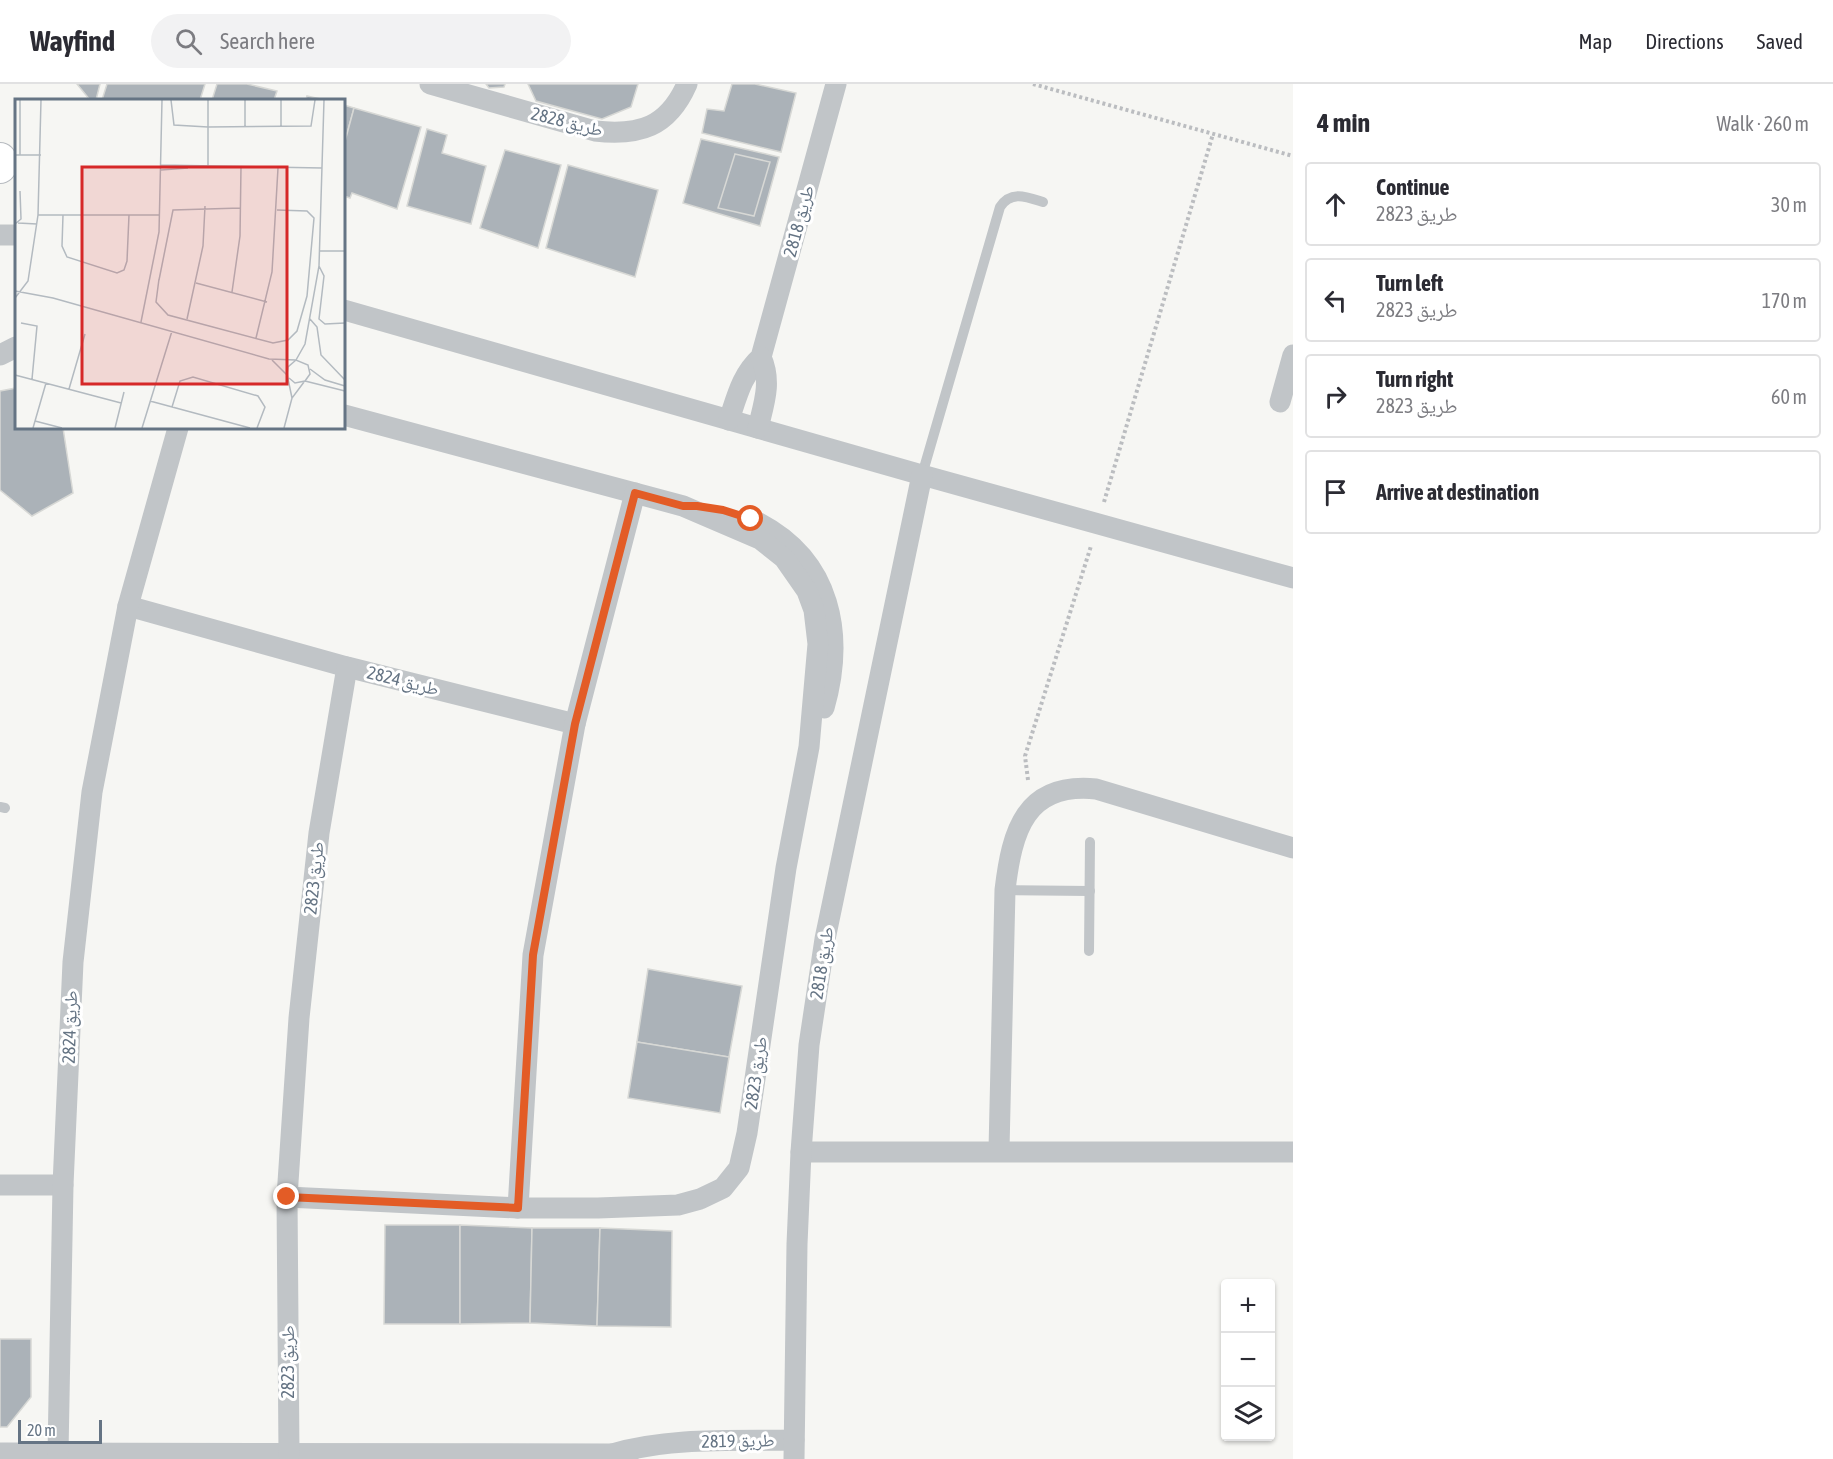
<!DOCTYPE html>
<html lang="en">
<head>
<meta charset="utf-8">
<style>
  :root { --surface:#fff; --page:#f2f2f3; --text:#2b2b33; --muted:#7c7c81; --line:#e1e1e2 }
  body { margin:0; font-family:"Asap Condensed","Noto Naskh Arabic",sans-serif; background:var(--page); color:var(--text) }
  .controls { position:absolute; right:18px; bottom:18px; display:grid; overflow:hidden; border-radius:6px; box-shadow:0 2px 4px #0004 }
  .controls button { width:54px; height:54px; display:grid; place-items:center; padding:0; border:0; border-bottom:2px solid var(--line); background:var(--surface); color:var(--text); font:30px sans-serif }
  .scale { position:absolute; left:18px; bottom:15px; width:84px; box-sizing:border-box; padding-left:6px; border:3px solid #657484; border-top:0; font-size:16px; line-height:21px; white-space:nowrap; color:#657484; -webkit-text-stroke:4px #fff; paint-order:stroke }
  .stop { position:absolute; width:18px; height:18px; margin:-14px; border:4px solid #e35c26; border-radius:50%; background:#fff }
  .stop.end { background:#e35c26; border-color:#fff; box-shadow:0 2px 6px #0008 }
  .list { margin:0; padding:0; list-style:none }
  h2 { display:flex; justify-content:space-between; align-items:center; height:78px; margin:0; padding:0 24px; font-size:26px }
  h2 small { font-size:20px; font-weight:400; color:var(--muted) }
  .list li { display:grid; grid-template-columns:39px 1fr auto; gap:18px; align-items:center; box-sizing:border-box; height:84px; margin:0 12px 12px; padding:0 12px; border:2px solid var(--line); border-radius:6px }
  .list b { display:block; font-size:22px; white-space:nowrap }
  .list p { margin:0; font-size:20px; white-space:nowrap; color:var(--muted) }
  .list em { font-size:20px; font-style:normal; color:var(--muted) }
  .icon { flex:none; width:33px; height:33px; fill:none; stroke:currentColor; stroke-width:2; stroke-linecap:round; stroke-linejoin:round }
  .map { position:relative; flex:none; width:1293px; height:1375px; overflow:hidden }
  header { display:flex; align-items:center; gap:36px; box-sizing:border-box; height:84px; padding:0 30px; background:var(--surface); border-bottom:2px solid var(--line) }
  header strong { font-size:28px }
  nav { display:flex; gap:33px; margin-inline-start:auto; font-size:21px }
  .search { width:420px; height:54px; background:var(--page); display:flex; align-items:center; gap:15px; box-sizing:border-box; padding:0 21px; border-radius:33px; color:var(--muted); font-size:22px }
  main { display:flex }
  aside { flex:1; background:var(--surface) }
  .map>svg:first-child { display:block }
</style>
</head>
<body>
<header>
<strong>Wayfind</strong>
<div class="search"><svg class="icon" aria-label="search" viewBox="0 0 24 24"><circle cx="10" cy="10" r="6"/><path d="M15 15l6 6"/></svg>Search here</div>
<nav><a>Map</a><a>Directions</a><a>Saved</a></nav>
</header>
<main>
<div class="map">
<svg width="1293" height="1375" viewBox="0 0 1293 1375">
  <rect width="100%" height="100%" fill="#f6f6f3"/>
  <g fill="#abb2b8" stroke="#d7d8d5" stroke-width="1.5">
    <polygon points="77,0 100,0 96,16 90,16"/>
    <polygon points="107,0 205,0 200,16 102,16"/>
    <polygon points="217,0 247,0 277,7 274,16 212,16"/>
    <polygon points="486,0 505,0 504,3 489,4"/>
    <polygon points="528,0 638,0 631,23 602,35 536,17"/>
    <polygon points="732,0 755,0 796,9 781,68 702,49 707,25 724,27"/>
    <polygon points="307,12 325,16 306,16"/>
    <polygon points="344,21 354,24 344,61"/>
    <polygon points="354,24 421,43 397,125 352,109 350,114 344,112 344,61"/>
    <polygon points="427,45 447,51 442,69 486,82 471,140 407,122"/>
    <polygon points="701,55 779,73 760,142 683,119"/>
    <polygon points="505,66 561,81 538,164 480,144"/>
    <polygon points="735,70 770,78 754,132 718,124"/>
    <polygon points="568,81 658,106 635,193 546,164"/>
    <polygon points="16,304 16,344 63,344 73,409 32,432 0,406 0,307"/>
    <polygon points="648,885 742,902 729,973 637,958"/>
    <polygon points="637,958 729,973 720,1029 628,1014"/>
    <polygon points="385,1141 460,1141 460,1240 384,1240"/>
    <polygon points="460,1141 532,1144 530,1239 460,1240"/>
    <polygon points="532,1144 600,1144 597,1242 530,1239"/>
    <polygon points="600,1144 672,1147 671,1243 597,1242"/>
    <polygon points="0,1255 31,1255 31,1313 7,1343 0,1343"/>
  </g>
  <g fill="none" stroke-linecap="round" stroke-linejoin="round">
    <defs>
      <polyline id="secondary" points="0,75 0,83"/>
    </defs>
    <use href="#secondary" stroke="#b6babf" stroke-width="34"/>
    <g stroke="#bbbdc0" stroke-width="4" stroke-dasharray="3 3" stroke-linecap="butt">
      <polyline points="1033,0 1293,72"/>
      <polyline points="1104,418 1213,50"/>
      <polyline points="1028,696 1025,672 1091,462"/>
    </g>
    <g stroke="#c1c5c8" stroke-width="10">
      <path d="M 922,391 L 1000,123 C 1011,106 1027,113 1043,118"/>
      <polyline points="0,723 5,724"/>
      <polyline points="1005,806 1090,807"/>
      <polyline points="1089,867 1090,758"/>
    </g>
    <g stroke="#c1c5c8" stroke-width="21">
      <path d="M 430,0 L 595,47 C 640,52 668,43 687,0"/>
      <polyline points="0,151 16,151"/>
      <polyline points="344,226 922,391 1293,494"/>
      <polyline points="0,271 16,263"/>
      <polyline points="1280,318 1293,271"/>
      <path d="M 729,336 C 737,312 742,290 761,273 L 836,0"/>
      <path d="M 758,344 C 764,319 772,298 761,273"/>
      <path d="M 759,439 C 831,477 845,550 824,624"/>
      <polyline points="128,522 347,583 575,640"/>
      <path d="M 999,1066 L 1005,806 C 1012,747 1025,698 1096,705 L 1293,764"/>
      <polyline points="801,1068 1293,1068"/>
      <polyline points="0,1101 63,1101"/>
      <polyline points="287,1113 518,1124 598,1124 678,1121 700,1115 723,1104 739,1084 747,1049 786,784 809,663 818,560 814,526 807,507 784,474 760,455 683,422 344,331"/>
      <polyline points="518,1124 533,871 575,640 635,409"/>
      <polyline points="0,1369 612,1370 628,1375"/>
      <polyline points="58,1369 63,1101 73,878 92,708 128,522 178,344"/>
      <polyline points="289,1370 287,1113 299,934 319,749 347,583"/>
      <path d="M 612,1370 C 670,1353 734,1357 794,1356"/>
      <polyline points="794,1375 797,1160 801,1068 809,961 825,855 922,391"/>
    </g>
    <use href="#secondary" stroke="#fff" stroke-width="32"/>
  </g>
  <g fill="none" stroke-linecap="round" stroke-linejoin="round">
    <polyline stroke="#e35c26" stroke-width="8" points="287,1113 518,1124 533,871 575,640 635,409 683,422 697,422 723,426 751,435"/>
  </g>
  <g text-anchor="middle" stroke-width="6" stroke-linejoin="round" paint-order="stroke">
    <g font-size="18" fill="#657484" stroke="#fff">
      <text transform="translate(567 38) rotate(14)" y="6">طريق 2828</text>
      <text transform="translate(799 137) rotate(-75)" y="6">طريق 2818</text>
      <text transform="translate(403 597) rotate(14)" y="6">طريق 2824</text>
      <text transform="translate(314 794) rotate(-84)" y="6">طريق 2823</text>
      <text transform="translate(822 879) rotate(-81)" y="6">طريق 2818</text>
      <text transform="translate(70 943) rotate(-88)" y="6">طريق 2824</text>
      <text transform="translate(756 989) rotate(-82)" y="6">طريق 2823</text>
      <text transform="translate(288 1278) rotate(-90)" y="6">طريق 2823</text>
      <text transform="translate(738 1357) rotate(-1)" y="6">طريق 2819</text>
    </g>
  </g>
  <g transform="translate(15 15)">
    <rect width="330" height="330" fill="#f6f6f3"/>
    <path fill="none" stroke="#b3bac0" stroke-width="1.5" d="M 5,1 L 5,56M 156,1 L 159,26 L 193,28 L 296,27 L 300,1M 193,1 L 193,68M 230,1 L 230,28M 266,1 L 266,28M 0,56 L 26,56M 146,66 L 307,69M 146,71 L 173,69M 23,116 L 145,116M 48,116 L 47,147 L 52,158 L 102,174 L 109,171 L 112,162 L 114,116M 3,124 L 22,125M 0,125 L 6,120 L 5,92M 305,152 L 330,152M 304,167 L 309,177 L 304,220 L 310,225 L 330,224M 144,180 L 141,203 L 153,216 L 258,244 L 273,241 L 282,232 L 292,197 L 299,119 L 292,112 L 262,111M 144,181 L 158,111 L 226,109M 181,184 L 252,203M 0,192 L 38,199 L 254,260 L 281,261M 217,193 L 225,137 L 226,68M 0,199 L 13,182 L 23,116 L 26,1M 172,220 L 188,147 L 190,107M 295,220 L 302,228 L 306,256 L 330,281M 126,223 L 144,133 L 147,1M 6,224 L 22,227 L 17,280M 241,239 L 257,173 L 263,69M 257,261 L 272,276M 281,261 L 290,245 L 304,167 L 309,1M 295,270 L 310,281 L 330,287M 0,276 L 106,304M 274,279 L 280,284 L 290,282 L 295,275 L 293,266 L 281,261 L 273,268 L 272,275 L 277,299M 290,282 L 330,292M 54,290 L 70,235M 135,302 L 235,329M 157,308 L 165,282 L 178,278 L 243,297 L 250,308 L 242,329M 20,322 L 47,329M 18,329 L 31,284M 100,329 L 109,293M 127,329 L 157,232M 269,329 L 277,299 L 289,283"/>
    <path fill="#d62828" fill-opacity="0.15" stroke="#d62828" stroke-width="3" d="M 67,68 L 272,68 L 272,285 L 67,285 Z"/>
    <rect width="330" height="330" fill="none" stroke="#657484" stroke-width="3"/>
  </g>
</svg>
<div class="controls">
<button>+</button>
<button>−</button>
<button><svg class="icon" aria-label="layers" viewBox="0 0 24 24"><path d="M12 4l9 5-9 5-9-5zM3 14l9 5 9-5"/></svg></button>
</div>
<div class="scale">20 m</div>
<div class="stop" style="left:751px;top:435px"></div>
<div class="stop end" style="left:287px;top:1113px"></div>
</div>
<aside>
<h2>4 min<small>Walk · 260 m</small></h2>
<ul class="list">
<li><svg class="icon" aria-label="ahead" viewBox="0 0 24 24"><path d="M12 20V5M6 11l6-6 6 6"/></svg><div><b>Continue</b><p>طريق 2823</p></div><em>30 m</em></li>
<li><svg class="icon" aria-label="left" viewBox="0 0 24 24"><path d="M17 20v-9H6M10 6l-5 5 5 5"/></svg><div><b>Turn left</b><p>طريق 2823</p></div><em>170 m</em></li>
<li><svg class="icon" aria-label="right" viewBox="0 0 24 24"><path d="M7 20v-9h11M14 6l5 5-5 5"/></svg><div><b>Turn right</b><p>طريق 2823</p></div><em>60 m</em></li>
<li><svg class="icon" aria-label="arrive" viewBox="0 0 24 24"><path d="M6 21V4h12l-3 4 3 4H6"/></svg><div><b>Arrive at destination</b></div></li>
</ul>
</aside>
</main>
</body>
</html>
